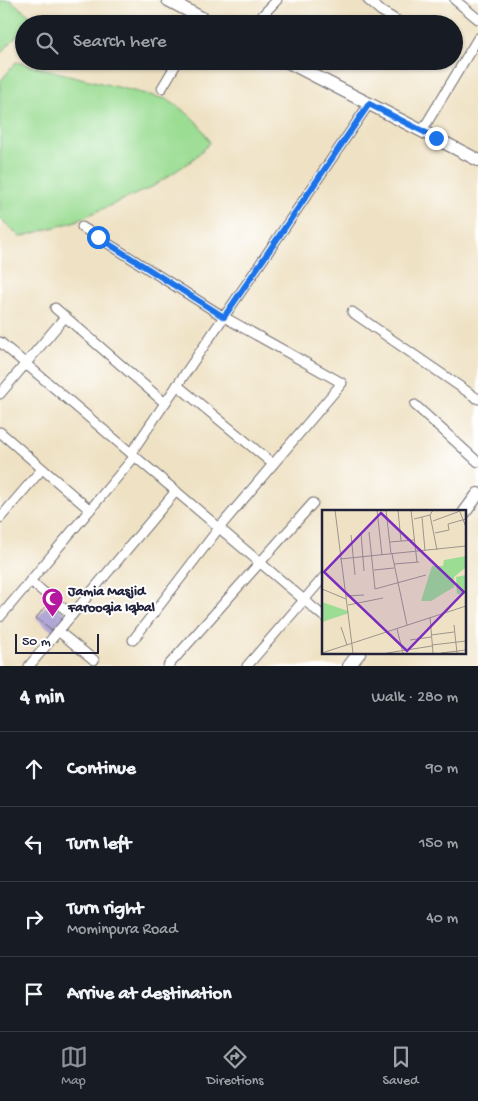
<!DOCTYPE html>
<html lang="en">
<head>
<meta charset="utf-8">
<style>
  :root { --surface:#171b24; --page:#242831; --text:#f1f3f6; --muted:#9ea1a6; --line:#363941; --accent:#8c9099 }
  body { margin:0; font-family:"Gochi Hand",sans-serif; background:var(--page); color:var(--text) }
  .scale { position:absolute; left:15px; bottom:12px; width:84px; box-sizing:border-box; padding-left:5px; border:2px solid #22223b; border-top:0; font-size:14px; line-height:18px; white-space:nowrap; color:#22223b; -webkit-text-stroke:4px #fff; paint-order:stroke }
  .stop { position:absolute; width:15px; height:15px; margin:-11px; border:4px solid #1a73e8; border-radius:50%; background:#fff }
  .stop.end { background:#1a73e8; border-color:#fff; box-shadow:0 1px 5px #0008 }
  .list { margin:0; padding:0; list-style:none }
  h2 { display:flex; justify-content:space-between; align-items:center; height:65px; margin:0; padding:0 20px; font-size:21px }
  h2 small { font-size:16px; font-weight:400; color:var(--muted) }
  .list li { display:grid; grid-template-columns:32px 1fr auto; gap:15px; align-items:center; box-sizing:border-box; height:75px; padding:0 20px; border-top:1px solid var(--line) }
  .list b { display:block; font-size:19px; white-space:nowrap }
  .list p { margin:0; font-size:16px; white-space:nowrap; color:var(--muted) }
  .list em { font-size:16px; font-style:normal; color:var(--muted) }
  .icon { flex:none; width:28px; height:28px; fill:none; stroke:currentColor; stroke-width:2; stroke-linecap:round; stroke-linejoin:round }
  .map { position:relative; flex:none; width:478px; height:666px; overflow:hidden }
  .search { position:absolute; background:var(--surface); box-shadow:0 1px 4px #0004; left:15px; right:15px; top:15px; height:55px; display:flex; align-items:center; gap:12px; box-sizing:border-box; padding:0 18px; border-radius:28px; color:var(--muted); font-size:19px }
  .sheet { height:365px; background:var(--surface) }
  nav { display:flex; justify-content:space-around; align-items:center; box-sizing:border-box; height:70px; border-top:1px solid var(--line); background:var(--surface); font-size:14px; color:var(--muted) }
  nav a { display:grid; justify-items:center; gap:2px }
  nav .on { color:var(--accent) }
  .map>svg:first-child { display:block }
</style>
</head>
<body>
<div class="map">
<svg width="478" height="666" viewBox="0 0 478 666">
  <rect width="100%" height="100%" fill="#fff"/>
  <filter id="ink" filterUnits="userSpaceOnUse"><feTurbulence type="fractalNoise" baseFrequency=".02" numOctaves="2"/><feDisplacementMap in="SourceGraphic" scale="10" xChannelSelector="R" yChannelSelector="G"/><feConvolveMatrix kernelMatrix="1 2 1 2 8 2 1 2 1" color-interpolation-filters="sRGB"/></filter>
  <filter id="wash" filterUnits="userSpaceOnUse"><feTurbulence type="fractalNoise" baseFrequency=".0096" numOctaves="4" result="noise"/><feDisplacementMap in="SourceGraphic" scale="20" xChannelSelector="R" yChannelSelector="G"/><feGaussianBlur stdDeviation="1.12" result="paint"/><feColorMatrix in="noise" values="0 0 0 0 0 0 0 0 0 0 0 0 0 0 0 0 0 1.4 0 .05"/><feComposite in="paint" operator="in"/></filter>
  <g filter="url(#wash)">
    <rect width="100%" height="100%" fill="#efe2c4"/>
    <g fill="#9cdd94" stroke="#5f8068">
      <polygon points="0,0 10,0 33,18 28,24 24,24 24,28 0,54"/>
      <path d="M 16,62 L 166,99 C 187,112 199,120 210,143 L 191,161 L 152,187 L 73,222 L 20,237 L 0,218 L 0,82 Z"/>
    </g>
    <g id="blocks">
      <polygon fill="#afa5d4" points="50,601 68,615 53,632 36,618"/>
    </g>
  </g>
  <g filter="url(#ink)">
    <use href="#blocks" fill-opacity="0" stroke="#6a656b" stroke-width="1"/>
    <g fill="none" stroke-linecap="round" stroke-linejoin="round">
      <defs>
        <g id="street">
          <polyline points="368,0 381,11 403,24"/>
          <polyline points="455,0 478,19"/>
          <polyline points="254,24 277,0"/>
          <polyline points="162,88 178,61"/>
          <polyline points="422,131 478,38"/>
          <polyline points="82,227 224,317 342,383 219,528 133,640"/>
          <polyline points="55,308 165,403"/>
          <polyline points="352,312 478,399"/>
          <polyline points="0,342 323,616"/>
          <polyline points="177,385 273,464"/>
          <polyline points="0,394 65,317"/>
          <polyline points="415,405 478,462"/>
          <polyline points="0,432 90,510"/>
          <polyline points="131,453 369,104"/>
          <polyline points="0,518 42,469"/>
          <polyline points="30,581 72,615"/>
          <polyline points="0,617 135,456"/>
          <polyline points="58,631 94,660"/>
          <polyline points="29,666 176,491"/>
          <polyline points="168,666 313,503"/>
          <polyline points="247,666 323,578"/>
        </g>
        <g id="secondary">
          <polyline points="168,0 213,24"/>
          <polyline points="286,61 478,160"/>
          <polyline points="464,513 478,494"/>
          <polyline points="349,666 360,652"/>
        </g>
      </defs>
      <use href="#street" stroke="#6a656b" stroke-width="11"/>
      <use href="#secondary" stroke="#6a656b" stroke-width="14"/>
      <use href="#street" stroke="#fff" stroke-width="9"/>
      <use href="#secondary" stroke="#fff" stroke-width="12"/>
    </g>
  </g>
  <g fill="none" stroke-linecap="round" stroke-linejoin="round" filter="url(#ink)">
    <polyline stroke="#1a73e8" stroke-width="6" points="98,237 224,317 369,104 436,138"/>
  </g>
  <defs>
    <symbol id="mosque-pin" viewBox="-11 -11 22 30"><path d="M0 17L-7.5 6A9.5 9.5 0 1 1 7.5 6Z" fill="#b5179e" stroke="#fff"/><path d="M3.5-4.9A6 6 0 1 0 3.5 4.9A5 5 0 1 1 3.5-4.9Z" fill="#fff"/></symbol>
  </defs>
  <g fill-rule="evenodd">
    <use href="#mosque-pin" x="40" y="586" width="25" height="34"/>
  </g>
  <g text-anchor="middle" stroke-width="4" stroke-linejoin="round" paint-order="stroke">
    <g font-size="14" font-weight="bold" fill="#22223b" stroke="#fff" text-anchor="start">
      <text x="68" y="595">Jamia Masjid<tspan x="68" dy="16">Farooqia Iqbal</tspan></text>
    </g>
  </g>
  <g transform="translate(322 510)">
    <rect width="144" height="144" fill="#efe2c4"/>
    <path d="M 144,46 L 143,58 L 132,67 L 132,77 L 109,91 L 99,91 L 110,56 L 121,56 L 122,50 ZM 144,65 L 144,83 L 135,84 L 134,67 ZM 0,92 L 26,101 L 27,103 L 0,112 Z" fill="#9cdd94"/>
    <path fill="none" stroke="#9d958d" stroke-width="1" d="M 13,0 L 31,143M 55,0 L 60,45M 64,0 L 69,44M 76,0 L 79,31M 89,0 L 95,52M 138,2 L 144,17M 108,5 L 115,40M 100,7 L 103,41M 92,9 L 108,5 L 111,0M 111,11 L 141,0M 47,22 L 53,79 L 104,65M 39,23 L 42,61M 113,23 L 127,20 L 126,14 L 144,9M 29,25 L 33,65M 68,32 L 92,30M 70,44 L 85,115M 18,49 L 144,36M 72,54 L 97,52M 52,60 L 72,58M 0,79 L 24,89M 24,86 L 42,85M 26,95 L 61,88M 108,107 L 111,143M 132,115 L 135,143M 19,117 L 25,135M 75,119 L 81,143M 109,125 L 132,122M 88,130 L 109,127M 110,135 L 144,131M 0,143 L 144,96M 65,143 L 110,136M 119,143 L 144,140"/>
    <path fill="#7b2cbf" fill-opacity="0.15" stroke="#7b2cbf" stroke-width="2.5" d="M 59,3 L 142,82 L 85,141 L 2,62 Z"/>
    <rect width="144" height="144" fill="none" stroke="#22223b" stroke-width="2.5"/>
  </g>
</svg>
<div class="scale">50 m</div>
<div class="stop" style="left:98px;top:237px"></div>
<div class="stop end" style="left:436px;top:138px"></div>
<div class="search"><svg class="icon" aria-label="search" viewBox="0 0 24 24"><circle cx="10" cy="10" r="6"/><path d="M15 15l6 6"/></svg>Search here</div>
</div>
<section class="sheet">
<h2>4 min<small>Walk · 280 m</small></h2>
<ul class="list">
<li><svg class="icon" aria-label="ahead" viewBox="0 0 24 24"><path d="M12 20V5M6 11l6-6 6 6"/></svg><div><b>Continue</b></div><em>90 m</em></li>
<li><svg class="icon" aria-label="left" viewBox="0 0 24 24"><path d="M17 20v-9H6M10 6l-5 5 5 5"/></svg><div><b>Turn left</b></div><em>150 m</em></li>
<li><svg class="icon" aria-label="right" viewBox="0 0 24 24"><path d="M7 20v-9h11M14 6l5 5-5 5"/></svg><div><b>Turn right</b><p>Mominpura Road</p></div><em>40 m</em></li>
<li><svg class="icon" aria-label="arrive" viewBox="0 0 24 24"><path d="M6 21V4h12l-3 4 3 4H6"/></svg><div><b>Arrive at destination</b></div></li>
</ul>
</section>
<nav>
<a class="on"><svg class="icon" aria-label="map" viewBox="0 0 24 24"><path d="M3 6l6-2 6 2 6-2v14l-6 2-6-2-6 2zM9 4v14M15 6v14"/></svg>Map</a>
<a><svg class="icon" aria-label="directions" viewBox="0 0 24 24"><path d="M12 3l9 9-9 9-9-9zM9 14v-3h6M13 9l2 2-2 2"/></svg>Directions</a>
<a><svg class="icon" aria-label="saved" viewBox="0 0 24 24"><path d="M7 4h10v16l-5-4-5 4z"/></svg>Saved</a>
</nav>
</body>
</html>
